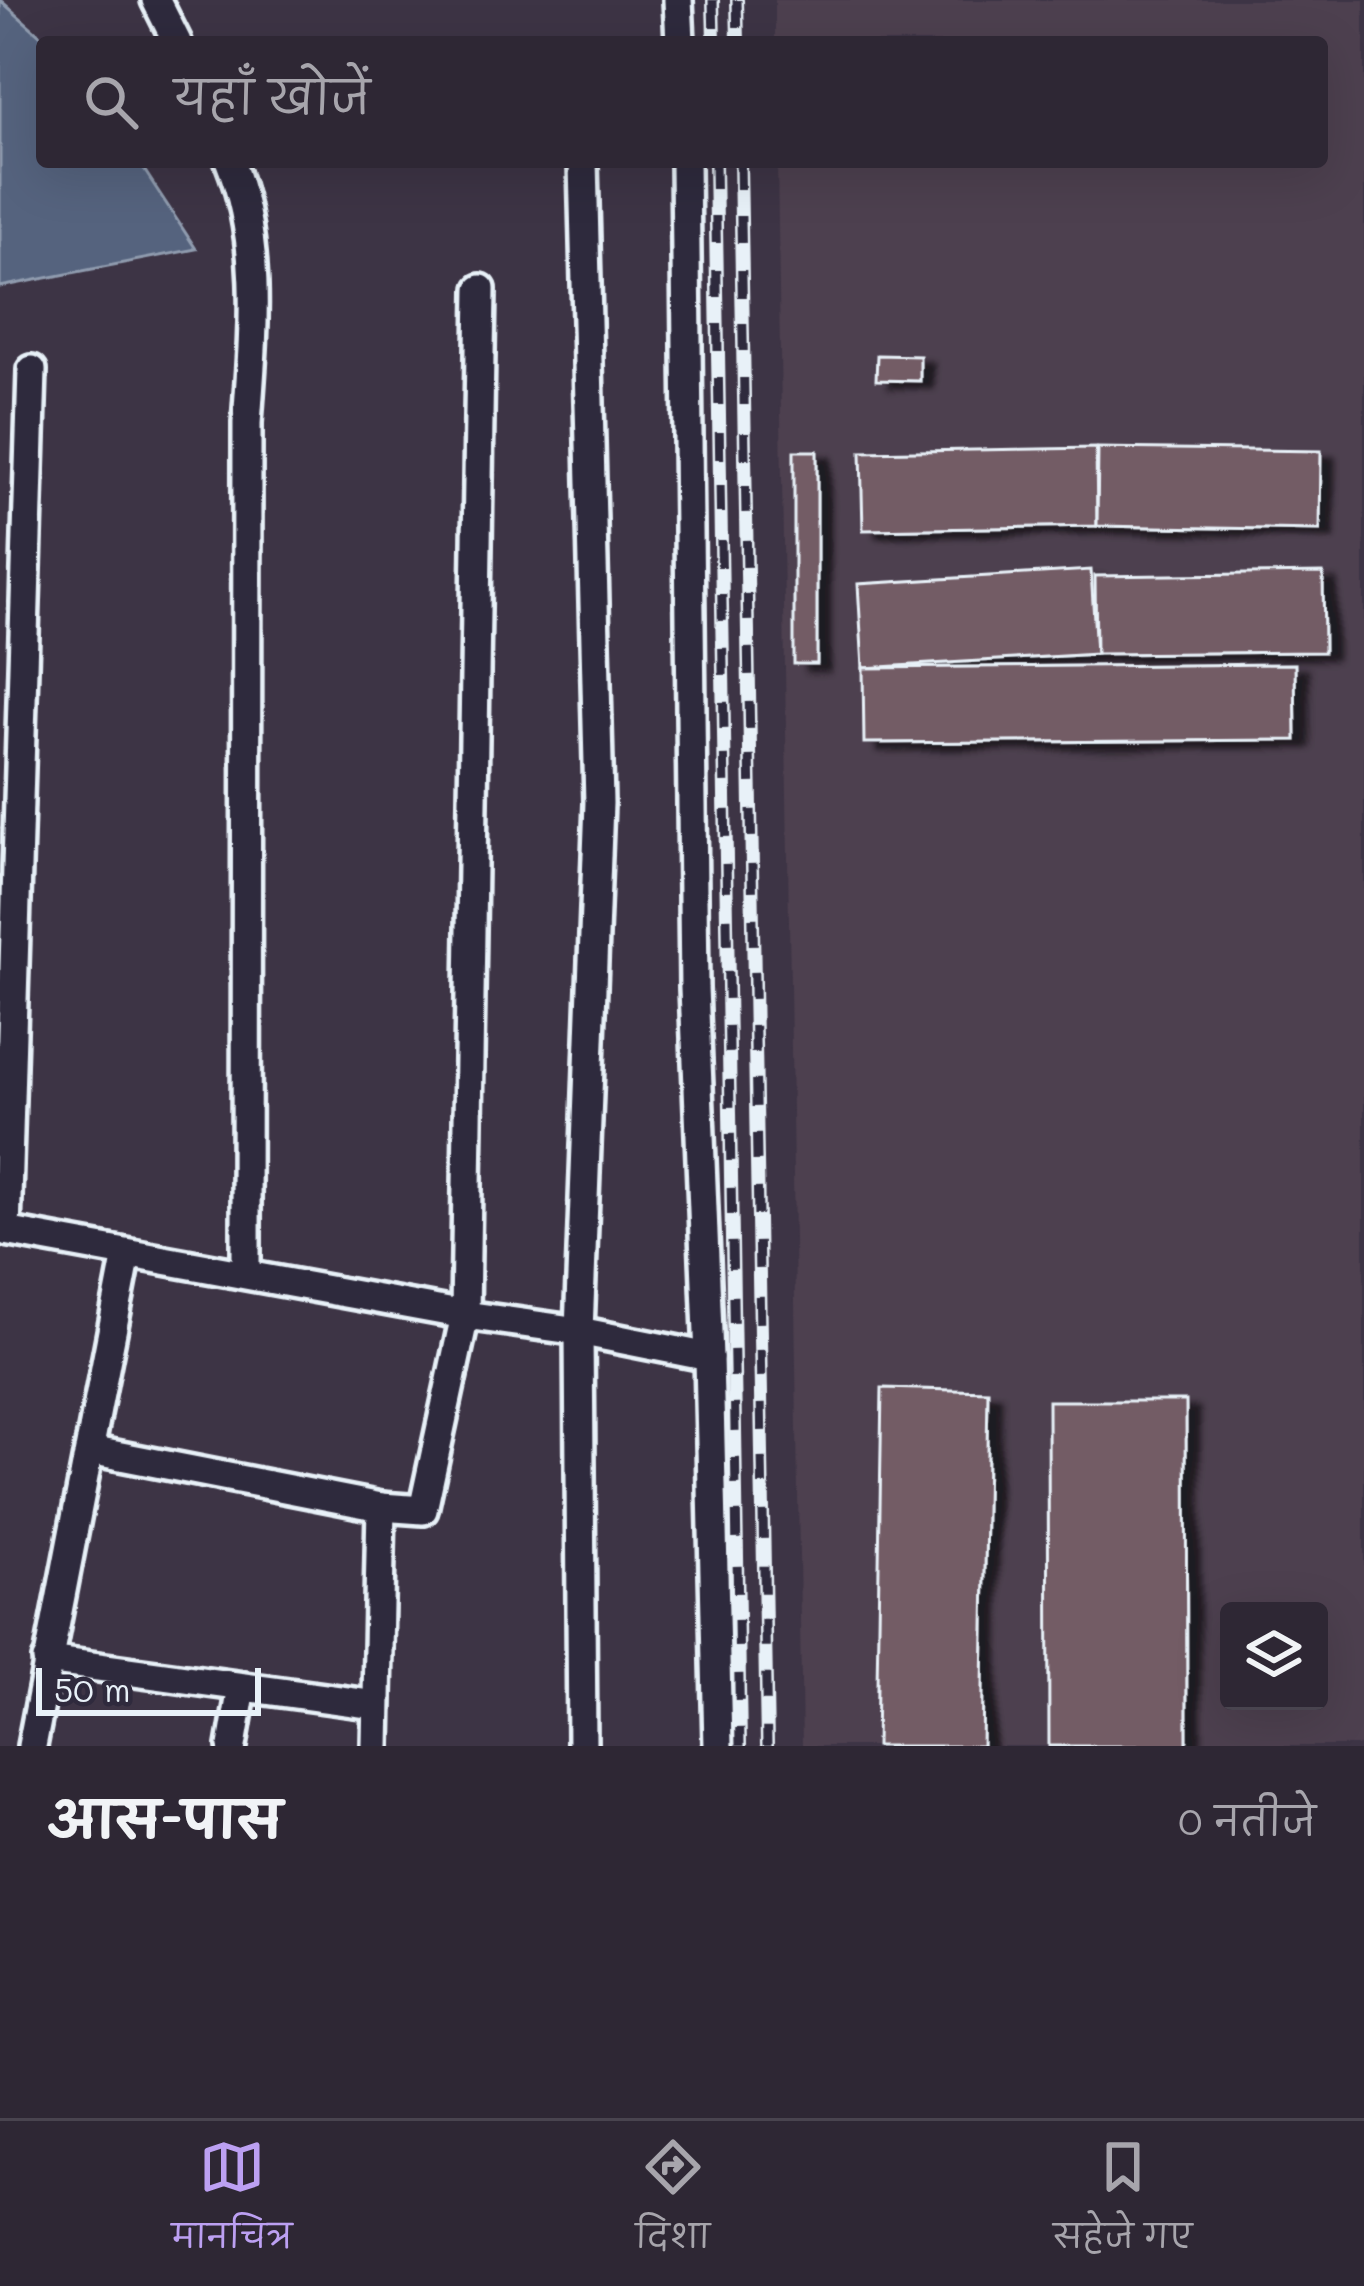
<!DOCTYPE html>
<html lang="hi">
<head>
<meta charset="utf-8">
<style>
  :root { --surface:#2e2734; --page:#3a3340; --text:#f1f3f6; --muted:#a7a5ac; --line:#49444f; --accent:#bca0f2 }
  body { margin:0; font-family:Mali,"Playpen Sans Deva",sans-serif; background:var(--page); color:var(--text) }
  .controls { position:absolute; right:36px; bottom:36px; display:grid; overflow:hidden; border-radius:12px; box-shadow:0 12px 48px #0002 }
  .controls button { width:108px; height:108px; display:grid; place-items:center; padding:0; border:0; border-bottom:3px solid var(--line); background:var(--surface); color:var(--text); font:60px sans-serif }
  .scale { position:absolute; left:36px; bottom:30px; width:225px; box-sizing:border-box; padding-left:12px; border:6px solid #e8f1f8; border-top:0; font-size:33px; line-height:42px; white-space:nowrap; color:#e8f1f8; -webkit-text-stroke:9px #2f2a3d; paint-order:stroke }
  .list { margin:0; padding:0; list-style:none }
  h2 { display:flex; justify-content:space-between; align-items:center; height:156px; margin:0; padding:0 48px; font-size:51px }
  h2 small { font-size:39px; font-weight:400; color:var(--muted) }
  .icon { flex:none; width:66px; height:66px; fill:none; stroke:currentColor; stroke-width:2; stroke-linecap:round; stroke-linejoin:round }
  .map { position:relative; flex:none; width:1364px; height:1746px; overflow:hidden }
  .search { position:absolute; background:var(--surface); box-shadow:0 12px 48px #0002; left:36px; right:36px; top:36px; height:132px; display:flex; align-items:center; gap:30px; box-sizing:border-box; padding:0 42px; border-radius:12px; color:var(--muted); font-size:45px }
  .sheet { height:372px; background:var(--surface) }
  nav { display:flex; justify-content:space-around; align-items:center; box-sizing:border-box; height:168px; border-top:3px solid var(--line); background:var(--surface); font-size:33px; color:var(--muted) }
  nav a { display:grid; justify-items:center; gap:6px }
  nav .on { color:var(--accent) }
  .map>svg:first-child { display:block }
</style>
</head>
<body>
<div class="map">
<svg width="1364" height="1746" viewBox="0 0 1364 1746">
  <defs>
    <filter id="shadow"><feDropShadow dx="13" dy="7" stdDeviation="3" flood-color="#0009"/></filter>
  </defs>
  <rect width="100%" height="100%" fill="#3d3445"/>
  <filter id="ink" filterUnits="userSpaceOnUse"><feTurbulence type="fractalNoise" baseFrequency=".00833" numOctaves="2"/><feDisplacementMap in="SourceGraphic" scale="24" xChannelSelector="R" yChannelSelector="G"/><feConvolveMatrix kernelMatrix="1 2 1 2 8 2 1 2 1" color-interpolation-filters="sRGB"/></filter>
  <g filter="url(#ink)">
    <path fill="#4d404f" fill-rule="evenodd" d="M 775,0 L 1364,0 L 1364,1746 L 802,1746 L 777,162 L 1322,162 L 1322,42 L 775,42 ZM 1229,1611 L 1319,1611 L 1319,1701 L 1229,1701 Z"/>
    <polygon fill="#55637e" stroke="#909caf" stroke-width="3" points="0,0 48,42 42,42 42,162 139,162 196,249 0,287"/>
    <g fill="#735b65" stroke="#e8f1f8" stroke-width="3" filter="url(#shadow)">
      <polygon points="877,355 920,356 920,381 876,380"/>
      <polygon points="1096,448 1097,526 863,530 861,452"/>
      <polygon points="1098,448 1321,451 1320,530 1097,526"/>
      <rect x="794" y="451" width="23" height="213"/>
      <polygon points="1091,570 1096,654 863,668 858,584"/>
      <polygon points="1323,573 1324,652 1096,654 1095,576"/>
      <polygon points="1295,664 1296,740 864,743 863,668"/>
      <polygon points="882,1388 988,1391 982,1746 876,1746"/>
      <polygon points="1048,1401 1186,1401 1187,1746 1049,1746"/>
    </g>
    <g fill="none" stroke-linecap="round" stroke-linejoin="round">
      <defs>
        <g id="minor">
          <polyline points="156,0 177,42"/>
          <polyline points="678,0 680,42"/>
          <path d="M 230,162 C 263,244 253,337 247,423 L 246,1274"/>
          <polyline points="685,162 694,988 709,1357 718,1746"/>
          <polyline points="0,1230 465,1315 579,1331 709,1357"/>
          <polyline points="6,1231 32,370"/>
          <polyline points="90,1450 381,1507 376,1746"/>
          <polyline points="381,1507 423,1510 465,1315 481,289"/>
          <polyline points="47,1660 376,1705"/>
          <polyline points="32,1746 127,1254"/>
          <polyline points="232,1746 242,1687"/>
          <polyline points="582,1746 579,1331 599,803 583,162"/>
        </g>
      </defs>
      <use href="#minor" stroke="#e8f1f8" stroke-width="36"/>
      <use href="#minor" stroke="#2f2a3d" stroke-width="27"/>
      <defs>
        <g id="rail">
          <polyline points="713,0 714,42"/>
          <polyline points="737,0 738,42"/>
          <polyline points="715,162 740,1746"/>
          <polyline points="740,162 767,1746"/>
        </g>
      </defs>
      <use href="#rail" stroke="#e8f1f8" stroke-width="14"/>
      <use href="#rail" stroke="#2f2a3d" stroke-width="9" stroke-dasharray="27" stroke-linecap="butt"/>
    </g>
  </g>
</svg>
<div class="controls">
<button><svg class="icon" aria-label="layers" viewBox="0 0 24 24"><path d="M12 4l9 5-9 5-9-5zM3 14l9 5 9-5"/></svg></button>
</div>
<div class="scale">50 m</div>
<div class="search"><svg class="icon" aria-label="search" viewBox="0 0 24 24"><circle cx="10" cy="10" r="6"/><path d="M15 15l6 6"/></svg>यहाँ खोजें</div>
</div>
<section class="sheet">
<h2>आस-पास<small>0 नतीजे</small></h2>
<ul class="list">
</ul>
</section>
<nav>
<a class="on"><svg class="icon" aria-label="map" viewBox="0 0 24 24"><path d="M3 6l6-2 6 2 6-2v14l-6 2-6-2-6 2zM9 4v14M15 6v14"/></svg>मानचित्र</a>
<a><svg class="icon" aria-label="directions" viewBox="0 0 24 24"><path d="M12 3l9 9-9 9-9-9zM9 14v-3h6M13 9l2 2-2 2"/></svg>दिशा</a>
<a><svg class="icon" aria-label="saved" viewBox="0 0 24 24"><path d="M7 4h10v16l-5-4-5 4z"/></svg>सहेजे गए</a>
</nav>
</body>
</html>
